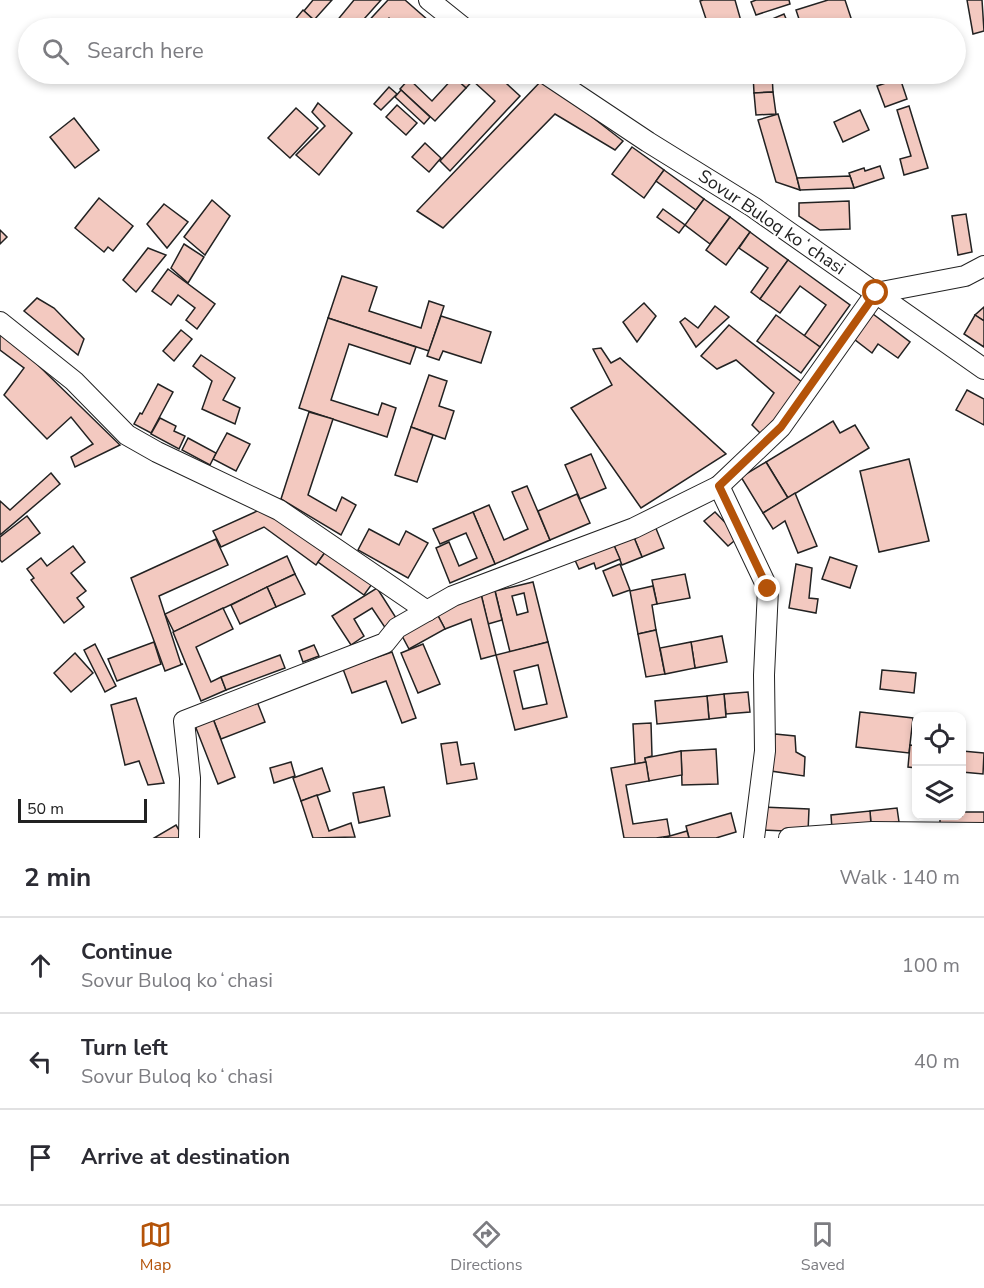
<!DOCTYPE html>
<html lang="en">
<head>
<meta charset="utf-8">
<style>
  :root { --surface:#fff; --page:#f2f2f3; --text:#2b2b33; --muted:#7c7c81; --line:#e1e1e2; --accent:#b45309 }
  body { margin:0; font-family:"Nunito Sans",sans-serif; background:var(--page); color:var(--text) }
  .controls { position:absolute; right:18px; bottom:18px; display:grid; overflow:hidden; border-radius:12px; box-shadow:0 3px 9px #0003 }
  .controls button { width:54px; height:54px; display:grid; place-items:center; padding:0; border:0; border-bottom:2px solid var(--line); background:var(--surface); color:var(--text); font:30px sans-serif }
  .scale { position:absolute; left:18px; bottom:15px; width:129px; box-sizing:border-box; padding-left:6px; border:3px solid #222; border-top:0; font-size:16px; line-height:21px; white-space:nowrap; color:#222; -webkit-text-stroke:4px #fff; paint-order:stroke }
  .stop { position:absolute; width:18px; height:18px; margin:-14px; border:4px solid #b45309; border-radius:50%; background:#fff }
  .stop.end { background:#b45309; border-color:#fff; box-shadow:0 2px 6px #0008 }
  .list { margin:0; padding:0; list-style:none }
  h2 { display:flex; justify-content:space-between; align-items:center; height:78px; margin:0; padding:0 24px; font-size:26px }
  h2 small { font-size:20px; font-weight:400; color:var(--muted) }
  .list li { display:grid; grid-template-columns:39px 1fr auto; gap:18px; align-items:center; box-sizing:border-box; height:96px; padding:0 24px; border-top:2px solid var(--line) }
  .list b { display:block; font-size:22px; white-space:nowrap }
  .list p { margin:0; font-size:20px; white-space:nowrap; color:var(--muted) }
  .list em { font-size:20px; font-style:normal; color:var(--muted) }
  .icon { flex:none; width:33px; height:33px; fill:none; stroke:currentColor; stroke-width:2; stroke-linecap:round; stroke-linejoin:round }
  .map { position:relative; flex:none; width:984px; height:838px; overflow:hidden }
  .search { position:absolute; background:var(--surface); box-shadow:0 3px 9px #0003; left:18px; right:18px; top:18px; height:66px; display:flex; align-items:center; gap:15px; box-sizing:border-box; padding:0 21px; border-radius:33px; color:var(--muted); font-size:22px }
  .sheet { height:366px; background:var(--surface) }
  nav { display:flex; justify-content:space-around; align-items:center; box-sizing:border-box; height:84px; border-top:2px solid var(--line); background:var(--surface); font-size:16px; color:var(--muted) }
  nav a { display:grid; justify-items:center; gap:3px }
  nav .on { color:var(--accent) }
  .map>svg:first-child { display:block }
</style>
</head>
<body>
<div class="map">
<svg width="984" height="838" viewBox="0 0 984 838">
  <rect width="100%" height="100%" fill="#fff"/>
  <g fill="#f3c9c0" stroke="#222" stroke-width="1.5" fill-rule="evenodd">
    <polygon points="313,0 332,0 314,20 304,11"/>
    <polygon points="354,0 381,0 356,28 342,28 335,23"/>
    <polygon points="388,0 405,0 437,28 401,28 389,18 379,28 362,28"/>
    <polygon points="703,0 735,0 741,21 726,28 709,28 700,1"/>
    <polygon points="756,0 789,0 790,4 756,15 751,2"/>
    <polygon points="828,0 845,0 852,21 827,28 802,28 796,10"/>
    <polygon points="967,0 982,0 984,31 973,34"/>
    <polygon points="303,10 316,22 310,28 288,28"/>
    <polygon points="784,14 790,28 759,28 758,25"/>
    <polygon points="335,23 342,28 329,28"/>
    <polygon points="383,74 402,74 393,83"/>
    <polygon points="450,74 479,74 466,88"/>
    <polygon points="479,74 496,74 520,96 450,171 440,161 495,101 473,81"/>
    <polygon points="753,74 772,74 773,92 754,93"/>
    <polygon points="454,77 466,88 435,121 400,89 409,79 432,101"/>
    <polygon points="900,78 907,99 885,107 877,86"/>
    <polygon points="543,79 623,141 615,150 555,114 443,228 417,211"/>
    <polygon points="389,87 397,94 381,110 374,104"/>
    <polygon points="401,90 430,117 424,124 395,97"/>
    <polygon points="773,92 776,114 756,115 754,93"/>
    <polygon points="318,103 352,133 319,175 296,155 325,126 312,112"/>
    <polygon points="397,105 417,123 406,135 386,117"/>
    <polygon points="909,106 928,168 904,175 900,159 911,156 897,110"/>
    <polygon points="296,108 318,128 290,158 268,138"/>
    <polygon points="860,110 869,130 843,142 834,122"/>
    <polygon points="778,114 797,178 800,190 776,182 758,120"/>
    <polygon points="74,118 99,150 75,168 50,137"/>
    <polygon points="425,143 441,158 429,172 412,157"/>
    <polygon points="632,147 664,170 644,198 612,174"/>
    <polygon points="880,166 884,178 854,188 849,173 864,168 865,171"/>
    <polygon points="664,170 704,199 696,210 656,181"/>
    <polygon points="850,176 854,188 800,190 797,178"/>
    <polygon points="99,198 133,226 113,251 108,247 104,252 75,228"/>
    <polygon points="704,199 730,217 710,244 685,225"/>
    <polygon points="212,200 230,216 205,255 184,237"/>
    <polygon points="849,201 850,229 820,230 799,216 799,203"/>
    <polygon points="164,204 188,222 167,248 147,224"/>
    <polygon points="663,209 685,225 679,233 657,217"/>
    <polygon points="966,214 972,252 958,255 952,216"/>
    <polygon points="730,217 750,232 726,265 706,250"/>
    <polygon points="0,230 7,237 0,244"/>
    <polygon points="750,232 788,260 760,299 751,292 768,268 739,248"/>
    <polygon points="184,244 204,257 188,283 171,268"/>
    <polygon points="148,248 166,255 136,292 123,280"/>
    <polygon points="788,260 850,305 820,347 804,336 826,305 800,286 780,313 760,299"/>
    <polygon points="168,269 215,304 197,329 186,320 195,308 178,295 171,305 152,291"/>
    <polygon points="342,276 377,287 369,311 421,328 429,301 444,306 429,351 328,318"/>
    <polygon points="37,298 54,308 84,339 78,355 24,311"/>
    <polygon points="644,303 656,316 637,342 623,322"/>
    <polygon points="715,306 729,317 696,347 680,322 685,318 698,328"/>
    <polygon points="984,307 984,321 975,315"/>
    <polygon points="873,314 910,342 898,358 878,344 872,353 854,339"/>
    <polygon points="776,315 820,347 801,373 757,341"/>
    <polygon points="975,315 984,321 984,347 964,334"/>
    <polygon points="441,316 491,332 481,363 443,351 439,360 427,356"/>
    <polygon points="328,318 416,347 410,364 349,344 331,400 378,415 382,403 396,408 387,437 299,408"/>
    <polygon points="729,325 803,383 764,437 752,425 774,393 736,360 717,369 701,356"/>
    <polygon points="0,328 120,445 75,467 71,457 93,444 71,417 47,439 4,395 24,368 0,350"/>
    <polygon points="181,330 192,339 174,361 163,351"/>
    <polygon points="601,348 611,363 620,358 726,454 641,508 571,408 612,385 593,349"/>
    <polygon points="201,355 235,378 223,400 240,408 235,424 202,409 212,381 193,366"/>
    <polygon points="429,375 447,381 439,406 454,411 445,439 411,427"/>
    <polygon points="158,384 173,392 151,433 134,424 140,413 142,414"/>
    <polygon points="967,390 984,399 984,425 956,410"/>
    <polygon points="309,412 333,419 308,495 336,511 342,497 356,505 341,535 281,499"/>
    <polygon points="160,418 176,426 174,431 185,436 179,449 151,434"/>
    <polygon points="833,421 840,433 855,425 869,448 788,498 766,462"/>
    <polygon points="411,427 433,435 417,482 395,475"/>
    <polygon points="227,433 250,444 236,471 213,459"/>
    <polygon points="188,438 216,453 210,465 182,450"/>
    <polygon points="591,454 606,488 580,499 565,465"/>
    <polygon points="909,459 929,541 879,552 860,471"/>
    <polygon points="766,462 788,498 763,513 741,477"/>
    <polygon points="51,473 60,484 0,535 0,501 10,510"/>
    <polygon points="527,486 550,540 495,564 473,512 489,505 504,540 528,529 512,492"/>
    <polygon points="795,493 817,546 798,553 785,521 773,529 763,513"/>
    <polygon points="577,494 590,523 550,540 538,511"/>
    <polygon points="264,508 326,551 316,565 264,527 221,547 213,531"/>
    <polygon points="473,512 495,564 450,583 436,548 449,542 459,566 477,558 466,533 440,544 433,529"/>
    <polygon points="715,512 739,537 728,546 704,521"/>
    <polygon points="27,516 40,533 2,562 0,560 0,537"/>
    <polygon points="655,526 664,548 642,557 633,535"/>
    <polygon points="369,529 399,545 406,531 428,543 408,578 358,550"/>
    <polygon points="633,535 642,557 622,565 613,543"/>
    <polygon points="216,539 228,565 159,596 181,664 183,664 165,671 131,578"/>
    <polygon points="613,543 620,559 596,569 594,563 579,569 574,558"/>
    <polygon points="73,546 85,562 71,573 86,591 77,598 84,607 64,623 31,580 34,578 27,569 41,558 47,566"/>
    <polygon points="326,551 372,584 364,595 318,562"/>
    <polygon points="287,556 295,574 174,632 165,614"/>
    <polygon points="830,557 857,566 850,588 822,579"/>
    <polygon points="620,564 630,590 613,596 603,571"/>
    <polygon points="796,564 812,568 809,598 818,599 816,613 789,608"/>
    <polygon points="295,574 305,594 276,607 267,587"/>
    <polygon points="685,574 690,598 657,604 652,580"/>
    <path d="M 533,582 L 548,642 L 510,652 L 495,591 ZM 524,593 L 528,612 L 517,615 L 512,596 Z"/>
    <polygon points="653,586 657,604 652,605 656,630 638,634 630,591"/>
    <polygon points="267,587 276,607 240,624 231,605"/>
    <polygon points="377,588 398,621 386,629 372,608 354,619 364,636 351,645 332,616"/>
    <polygon points="495,591 502,620 488,624 481,594"/>
    <polygon points="481,594 496,655 481,659 471,619 445,629 436,612"/>
    <polygon points="223,608 233,629 196,647 211,682 221,677 226,690 201,701 173,632"/>
    <polygon points="436,612 445,629 409,649 400,632"/>
    <polygon points="656,630 665,674 646,677 638,634"/>
    <polygon points="722,636 727,662 695,668 691,642"/>
    <polygon points="154,642 161,664 117,681 108,659"/>
    <path d="M 548,642 L 567,717 L 515,730 L 496,655 ZM 538,665 L 547,704 L 523,709 L 514,671 Z"/>
    <polygon points="691,642 695,668 665,674 660,648"/>
    <polygon points="95,644 116,686 105,692 84,650"/>
    <polygon points="423,644 440,684 418,693 401,653"/>
    <polygon points="314,645 319,656 303,662 299,651"/>
    <polygon points="392,652 416,718 402,723 386,681 352,693 343,669"/>
    <polygon points="75,653 93,673 71,692 54,673"/>
    <polygon points="280,655 285,668 226,690 221,677"/>
    <polygon points="882,670 916,673 914,693 880,689"/>
    <polygon points="748,692 750,712 726,714 724,694"/>
    <polygon points="724,694 726,717 709,719 707,696"/>
    <polygon points="707,696 709,719 657,724 655,701"/>
    <polygon points="136,698 164,783 148,785 139,761 125,765 111,705"/>
    <polygon points="256,699 265,722 221,739 212,716"/>
    <polygon points="860,712 913,718 909,753 856,747"/>
    <polygon points="212,716 235,777 218,784 194,723"/>
    <polygon points="651,723 652,756 645,758 646,762 635,764 633,724"/>
    <polygon points="775,734 795,736 796,752 805,757 804,776 771,771"/>
    <polygon points="457,742 461,765 474,763 477,779 447,784 441,744"/>
    <polygon points="910,745 916,746 916,768 908,767"/>
    <polygon points="716,749 718,784 682,785 681,751"/>
    <polygon points="681,751 682,775 649,781 645,758"/>
    <polygon points="962,751 984,753 983,774 962,772"/>
    <polygon points="291,762 295,776 274,783 270,768"/>
    <polygon points="646,762 649,781 626,785 633,824 667,819 670,836 656,838 624,838 611,768"/>
    <polygon points="322,768 330,791 301,801 293,778"/>
    <polygon points="384,787 390,816 359,823 353,793"/>
    <polygon points="317,795 329,831 351,823 355,837 313,838 301,801"/>
    <polygon points="761,807 809,809 808,832 761,830"/>
    <polygon points="897,808 899,822 871,825 870,811"/>
    <polygon points="870,811 871,825 832,829 831,815"/>
    <polygon points="962,812 984,812 984,827 940,827 940,816 962,816"/>
    <polygon points="731,813 736,832 716,838 689,838 686,826"/>
    <polygon points="176,825 183,837 181,838 154,838"/>
    <polygon points="687,831 689,838 663,838"/>
  </g>
  <g fill="none" stroke-linecap="round" stroke-linejoin="round">
    <defs>
      <g id="minor">
        <polyline points="429,0 464,28"/>
        <polyline points="546,74 648,142 753,207 984,369"/>
        <polyline points="876,293 965,276 984,266"/>
        <polyline points="0,322 74,381 127,435 157,452 279,510 427,611"/>
        <polyline points="719,486 768,589 764,675 765,751 754,838"/>
        <polyline points="189,838 190,778 184,721 385,643 397,628 453,596 634,528 719,486 781,427 876,293"/>
        <polyline points="789,838 872,832 984,833"/>
      </g>
    </defs>
    <use href="#minor" stroke="#222" stroke-width="22"/>
    <use href="#minor" stroke="#fff" stroke-width="20"/>
  </g>
  <g fill="none" stroke-linecap="round" stroke-linejoin="round">
    <polyline stroke="#b45309" stroke-width="8" points="768,589 719,486 781,427 876,293"/>
  </g>
  <g text-anchor="middle" stroke-width="4.5" stroke-linejoin="round" paint-order="stroke">
    <g font-size="18" fill="#222" stroke="#fff">
      <text transform="translate(772 222) rotate(34)" y="6">Sovur Buloq koʻchasi</text>
    </g>
  </g>
</svg>
<div class="controls">
<button><svg class="icon" aria-label="locate" viewBox="0 0 24 24"><circle cx="12" cy="12" r="6"/><path d="M12 2v4M12 18v4M2 12h4M18 12h4"/></svg></button>
<button><svg class="icon" aria-label="layers" viewBox="0 0 24 24"><path d="M12 4l9 5-9 5-9-5zM3 14l9 5 9-5"/></svg></button>
</div>
<div class="scale">50 m</div>
<div class="stop" style="left:876px;top:293px"></div>
<div class="stop end" style="left:768px;top:589px"></div>
<div class="search"><svg class="icon" aria-label="search" viewBox="0 0 24 24"><circle cx="10" cy="10" r="6"/><path d="M15 15l6 6"/></svg>Search here</div>
</div>
<section class="sheet">
<h2>2 min<small>Walk · 140 m</small></h2>
<ul class="list">
<li><svg class="icon" aria-label="ahead" viewBox="0 0 24 24"><path d="M12 20V5M6 11l6-6 6 6"/></svg><div><b>Continue</b><p>Sovur Buloq koʻchasi</p></div><em>100 m</em></li>
<li><svg class="icon" aria-label="left" viewBox="0 0 24 24"><path d="M17 20v-9H6M10 6l-5 5 5 5"/></svg><div><b>Turn left</b><p>Sovur Buloq koʻchasi</p></div><em>40 m</em></li>
<li><svg class="icon" aria-label="arrive" viewBox="0 0 24 24"><path d="M6 21V4h12l-3 4 3 4H6"/></svg><div><b>Arrive at destination</b></div></li>
</ul>
</section>
<nav>
<a class="on"><svg class="icon" aria-label="map" viewBox="0 0 24 24"><path d="M3 6l6-2 6 2 6-2v14l-6 2-6-2-6 2zM9 4v14M15 6v14"/></svg>Map</a>
<a><svg class="icon" aria-label="directions" viewBox="0 0 24 24"><path d="M12 3l9 9-9 9-9-9zM9 14v-3h6M13 9l2 2-2 2"/></svg>Directions</a>
<a><svg class="icon" aria-label="saved" viewBox="0 0 24 24"><path d="M7 4h10v16l-5-4-5 4z"/></svg>Saved</a>
</nav>
</body>
</html>
